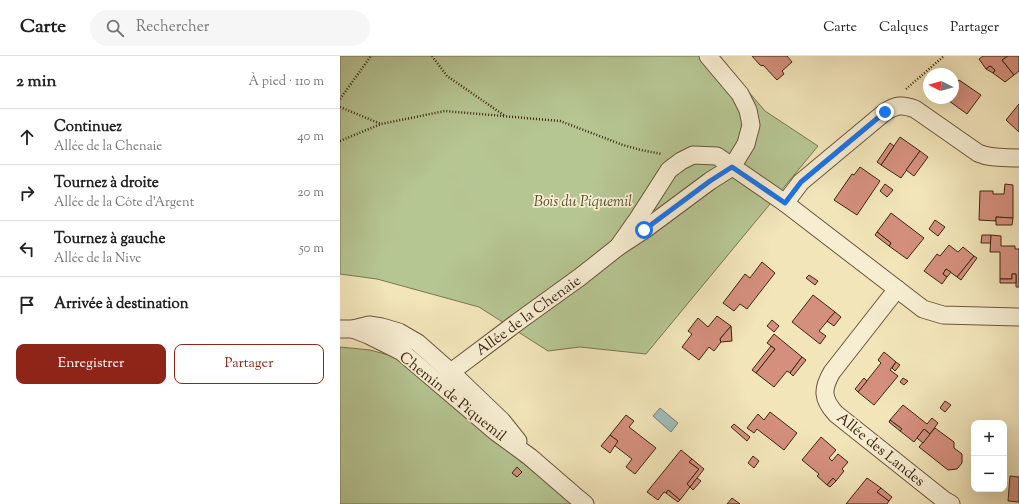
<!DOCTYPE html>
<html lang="fr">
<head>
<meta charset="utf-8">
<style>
  :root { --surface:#fff; --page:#f6f6f6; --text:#222; --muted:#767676; --line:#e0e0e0; --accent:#8f2418 }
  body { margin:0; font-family:"Sorts Mill Goudy",serif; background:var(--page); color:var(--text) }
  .controls { position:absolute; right:12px; bottom:12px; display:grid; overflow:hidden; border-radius:8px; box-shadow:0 4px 16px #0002 }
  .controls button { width:36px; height:36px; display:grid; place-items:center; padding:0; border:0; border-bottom:1px solid var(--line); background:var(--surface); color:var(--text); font:20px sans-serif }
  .compass { position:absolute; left:583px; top:12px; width:36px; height:36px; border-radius:50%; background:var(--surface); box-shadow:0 4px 16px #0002; rotate:276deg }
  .stop { position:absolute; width:12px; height:12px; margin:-9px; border:3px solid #1a73e8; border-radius:50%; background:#fff }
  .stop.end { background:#1a73e8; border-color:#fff; box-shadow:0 1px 4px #0008 }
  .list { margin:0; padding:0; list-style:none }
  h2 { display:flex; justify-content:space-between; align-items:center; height:52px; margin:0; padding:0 16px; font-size:17px }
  h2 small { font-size:13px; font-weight:400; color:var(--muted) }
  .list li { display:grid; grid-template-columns:26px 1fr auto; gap:12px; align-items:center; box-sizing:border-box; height:56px; padding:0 16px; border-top:1px solid var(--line) }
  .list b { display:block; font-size:15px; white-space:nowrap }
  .list p { margin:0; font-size:13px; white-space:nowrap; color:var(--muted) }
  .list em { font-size:13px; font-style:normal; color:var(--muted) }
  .actions { display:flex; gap:8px; padding:12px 16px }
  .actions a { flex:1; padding:9px 0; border:1px solid var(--accent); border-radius:8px; text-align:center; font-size:14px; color:var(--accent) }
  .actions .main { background:var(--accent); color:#fff }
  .icon { flex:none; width:22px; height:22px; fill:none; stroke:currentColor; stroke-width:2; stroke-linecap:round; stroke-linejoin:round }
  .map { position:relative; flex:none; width:679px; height:448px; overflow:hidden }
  header { display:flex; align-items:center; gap:24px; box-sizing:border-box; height:56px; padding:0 20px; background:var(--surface); border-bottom:1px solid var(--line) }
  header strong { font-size:19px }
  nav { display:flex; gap:22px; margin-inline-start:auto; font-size:14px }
  .search { width:280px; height:36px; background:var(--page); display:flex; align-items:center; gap:10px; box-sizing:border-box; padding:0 14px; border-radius:22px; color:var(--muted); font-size:15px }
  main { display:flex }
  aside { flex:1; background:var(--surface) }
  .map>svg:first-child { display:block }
</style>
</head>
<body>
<header>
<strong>Carte</strong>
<div class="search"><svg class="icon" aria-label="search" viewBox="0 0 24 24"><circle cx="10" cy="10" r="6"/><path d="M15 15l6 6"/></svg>Rechercher</div>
<nav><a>Carte</a><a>Calques</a><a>Partager</a></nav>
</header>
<main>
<aside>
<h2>2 min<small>À pied · 110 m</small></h2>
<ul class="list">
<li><svg class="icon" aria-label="ahead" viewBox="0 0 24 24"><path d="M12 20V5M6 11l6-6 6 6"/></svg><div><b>Continuez</b><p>Allée de la Chenaie</p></div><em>40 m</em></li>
<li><svg class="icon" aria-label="right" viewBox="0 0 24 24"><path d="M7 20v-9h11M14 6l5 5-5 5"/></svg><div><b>Tournez à droite</b><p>Allée de la Côte d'Argent</p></div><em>20 m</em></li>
<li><svg class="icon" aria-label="left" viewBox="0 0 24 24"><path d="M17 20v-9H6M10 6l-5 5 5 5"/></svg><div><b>Tournez à gauche</b><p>Allée de la Nive</p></div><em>50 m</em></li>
<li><svg class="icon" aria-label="arrive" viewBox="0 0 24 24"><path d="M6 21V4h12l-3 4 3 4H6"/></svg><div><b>Arrivée à destination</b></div></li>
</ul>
<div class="actions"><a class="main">Enregistrer</a><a>Partager</a></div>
</aside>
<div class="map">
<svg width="679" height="448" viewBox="0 0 679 448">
  <rect width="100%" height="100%" fill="#f2e5ba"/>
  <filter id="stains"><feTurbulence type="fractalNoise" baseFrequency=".005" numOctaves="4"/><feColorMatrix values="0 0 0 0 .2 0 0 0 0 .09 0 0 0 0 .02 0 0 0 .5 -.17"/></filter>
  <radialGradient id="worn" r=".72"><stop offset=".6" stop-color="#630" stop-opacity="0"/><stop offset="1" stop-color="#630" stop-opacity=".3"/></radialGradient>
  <g fill="#b6c693" stroke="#797652">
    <polygon points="0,0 378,0 425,55 478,90 306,298 240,291 208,295 139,251 37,223 0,218"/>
    <polygon points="0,291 30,294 56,301 232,448 0,448"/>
  </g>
  <polygon fill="#9fbdb9" stroke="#778076" points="320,352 338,367 331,376 313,360"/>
  <g fill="#d48f7d" stroke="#3c2511">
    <polygon points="412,0 447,0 452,6 442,15 444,18 437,24 423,9 422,10 420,9"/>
    <polygon points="643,0 668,0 662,4 674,19 665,26 653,17 655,14 650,10 646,13 639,3"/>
    <polygon points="668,0 679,0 679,15 674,19 662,4"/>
    <polygon points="650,10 655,14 653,17 646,13"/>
    <polygon points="619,24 641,39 627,58 605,42 613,42 613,28 615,29"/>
    <polygon points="679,48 679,76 666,64"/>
    <polygon points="560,81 580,95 561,122 541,109"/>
    <polygon points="550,87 554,90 541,109 537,106"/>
    <polygon points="580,95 588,101 574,120 566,114"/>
    <polygon points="520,111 540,125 517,159 494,144 512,118 514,119"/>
    <polygon points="545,128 553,134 547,141 540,135"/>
    <polygon points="665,128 673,129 673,162 656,161 656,165 639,164 640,135 653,135 653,138 664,138"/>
    <polygon points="551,157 584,182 567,203 549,190 551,187 537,176"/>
    <polygon points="656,161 673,162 672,169 656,169"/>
    <polygon points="595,164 605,171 598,180 589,173"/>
    <polygon points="537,176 551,187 549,190 535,179"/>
    <polygon points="642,179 651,179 651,187 641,187"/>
    <polygon points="651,179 661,180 661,190 675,190 675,193 679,193 679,231 676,231 676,218 672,218 672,223 660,223 660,196 650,196"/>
    <polygon points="609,189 618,196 623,191 634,200 617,221 606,213 603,218 607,221 602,228 584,215 597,198 600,200"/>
    <polygon points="634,200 637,202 621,224 617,221"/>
    <polygon points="422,206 435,217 407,253 400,248 394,255 383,247 405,218 410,222"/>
    <polygon points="606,213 611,216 607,221 603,218"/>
    <polygon points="672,218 676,218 676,227 660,227 660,223 672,223"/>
    <polygon points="469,219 478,225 475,229 466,222"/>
    <polygon points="473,239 495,256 479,275 486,280 480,288 452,266"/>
    <polygon points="495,256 501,261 494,270 487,265"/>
    <polygon points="377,260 391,270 380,283 381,286 374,295 369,291 359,304 342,291 352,278 348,275 358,262 368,271"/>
    <polygon points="432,264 439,270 434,276 427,270"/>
    <polygon points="391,270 392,285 381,286 380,283"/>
    <polygon points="434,278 462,301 450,317 447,315 434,331 416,317 435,293 427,287"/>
    <polygon points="431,290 435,293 416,317 412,314"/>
    <polygon points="544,296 556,306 550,314 558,320 534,349 518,336 541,307 538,304"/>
    <polygon points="462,301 466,304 453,320 450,317"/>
    <polygon points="556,306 560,309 555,315 552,312"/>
    <polygon points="524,322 527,325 518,336 515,333"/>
    <polygon points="563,322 568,325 564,329 560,326"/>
    <polygon points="605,345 611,349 605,356 600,352"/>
    <polygon points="563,349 587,368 592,362 598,367 590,378 584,373 574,386 560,375 562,373 550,364"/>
    <polygon points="430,356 457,377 444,394 417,373 414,377 407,372 418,358 424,364"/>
    <polygon points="286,359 294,365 289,371 316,392 295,418 286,411 292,403 274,389 278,385 270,379"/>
    <polygon points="550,364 562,373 560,375 549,366"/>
    <polygon points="394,368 410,381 407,385 391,371"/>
    <polygon points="595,372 614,386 614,392 622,398 622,407 617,413 608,414 579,391"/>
    <polygon points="584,373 590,378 583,387 577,382"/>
    <polygon points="270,379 278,385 270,397 261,390"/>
    <polygon points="481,381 496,394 489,402 492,405 498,398 508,406 502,413 504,415 496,425 493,422 487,429 477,420 479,418 462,404"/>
    <polygon points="341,394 352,403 349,406 359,413 347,428 350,431 340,444 328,434 326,437 324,436 318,444 307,436"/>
    <polygon points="413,400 419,405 414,412 408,407"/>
    <polygon points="352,403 364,413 350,431 347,428 359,413 349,406"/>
    <polygon points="177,411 182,416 177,421 172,417"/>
    <polygon points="670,420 679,421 679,446 668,445"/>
    <polygon points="357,422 361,425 353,434 350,431"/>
    <polygon points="493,422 496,425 490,431 487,429"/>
    <polygon points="527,422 541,432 537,436 549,445 547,448 506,448"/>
    <polygon points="541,432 552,441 549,445 537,436"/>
    <polygon points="328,434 340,444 338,446 326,437"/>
    <polygon points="392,442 400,448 387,448"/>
  </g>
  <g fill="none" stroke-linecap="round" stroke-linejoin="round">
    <defs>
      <g id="minor">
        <path d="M 445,147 L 461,126 L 545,56 C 556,49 562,48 575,53 L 638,97 C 651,103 665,101 679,102"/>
        <polyline points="278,191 297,164 329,114 341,105 353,99 377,100 445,147 583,253 603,259 679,261"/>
        <path d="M 557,233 L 492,316 C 482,333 482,343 496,358 L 604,444 L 611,448"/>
        <polyline points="0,273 13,273 29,269 42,271 59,276 78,287 112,317 162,365 178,385"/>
        <polyline points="13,273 28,279 62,296 156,376 190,401 234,439 245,448"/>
        <polyline points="102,330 115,313 179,265 240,221 278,191 304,174 370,125 392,111 406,88 411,69 408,54 400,38 368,0"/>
      </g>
    </defs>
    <use href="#minor" stroke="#6a553b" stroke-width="19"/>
    <g stroke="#3c2511" stroke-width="2.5" stroke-dasharray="1 2" stroke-linecap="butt">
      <polyline points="92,0 107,20 165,60"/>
      <polyline points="566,33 604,0"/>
      <polyline points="0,43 31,0"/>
      <polyline points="0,51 41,68 105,55 220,65 283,89 301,94 322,98"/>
      <polyline points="0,85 41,68"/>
    </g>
    <use href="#minor" stroke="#f7eed2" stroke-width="17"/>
  </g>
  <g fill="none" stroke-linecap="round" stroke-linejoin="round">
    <polyline stroke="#1a73e8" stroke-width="5" points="304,174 370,125 392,111 445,147 461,126 545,56"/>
  </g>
  <g text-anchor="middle" stroke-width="3.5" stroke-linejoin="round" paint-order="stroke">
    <g font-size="15" font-style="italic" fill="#5a4d32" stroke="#f7eed2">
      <text x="243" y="150">Bois du Piquemil</text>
    </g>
    <g font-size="15" fill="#3c2511" stroke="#f7eed2">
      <text transform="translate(188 259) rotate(-36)" y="5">Allée de la Chenaie</text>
      <text transform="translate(113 340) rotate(39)" y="5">Chemin de Piquemil</text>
      <text transform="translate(541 393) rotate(39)" y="5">Allée des Landes</text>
    </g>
  </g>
  <rect width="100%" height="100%" filter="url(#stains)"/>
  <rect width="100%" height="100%" fill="url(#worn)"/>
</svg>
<div class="controls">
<button>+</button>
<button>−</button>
</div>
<svg class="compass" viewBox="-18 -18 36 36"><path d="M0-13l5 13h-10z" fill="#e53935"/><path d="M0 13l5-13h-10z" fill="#767676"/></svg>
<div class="stop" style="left:304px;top:174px"></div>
<div class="stop end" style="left:545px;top:56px"></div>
</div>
</main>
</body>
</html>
